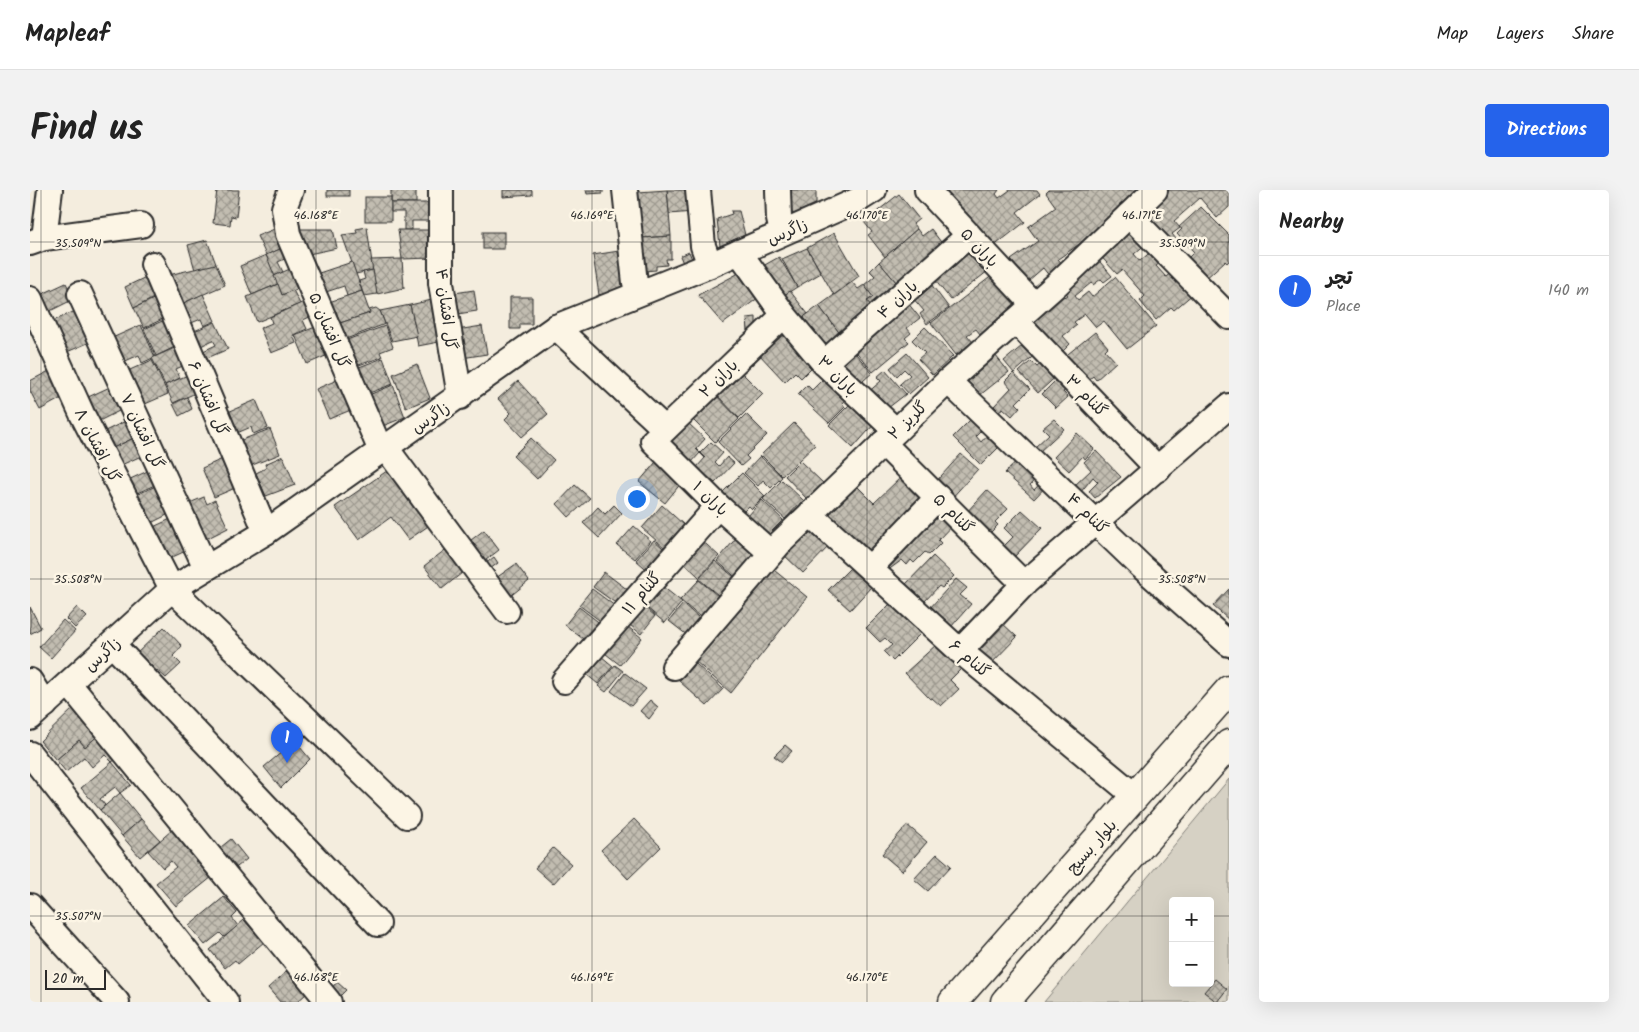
<!DOCTYPE html>
<html lang="en">
<head>
<meta charset="utf-8">
<style>
  :root { --surface:#fff; --page:#f2f2f2; --text:#222; --muted:#767676; --line:#e0e0e0; --accent:#2563eb }
  body { margin:0; font-family:Kalam,"Playpen Sans Arabic",sans-serif; background:var(--page); color:var(--text) }
  .controls { position:absolute; right:15px; bottom:15px; display:grid; overflow:hidden; border-radius:5px; box-shadow:0 5px 20px #0002 }
  .controls button { width:45px; height:45px; display:grid; place-items:center; padding:0; border:0; border-bottom:1px solid var(--line); background:var(--surface); color:var(--text); font:25px sans-serif }
  .scale { position:absolute; left:15px; bottom:12px; width:61px; box-sizing:border-box; padding-left:5px; border:2px solid #2b2b2b; border-top:0; font-size:14px; line-height:18px; white-space:nowrap; color:#2b2b2b; -webkit-text-stroke:4px #fcf5e5; paint-order:stroke }
  .you { position:absolute; left:606px; top:308px; width:18px; height:18px; margin:-12px; border:4px solid #fff; border-radius:50%; background:#1a73e8; box-shadow:0 0 0 8px #1a73e833 }
  .badge { display:grid; place-items:center; width:32px; height:32px; border-radius:50%; background:var(--accent); color:#fff; font-size:16px; font-weight:700 }
  .pin { position:absolute; translate:-50% -41px; filter:drop-shadow(0 1px 2px #0008) }
  .pin::after { content:''; position:absolute; top:26px; width:18px; height:15px; background:inherit; clip-path:polygon(0 0,100% 0,50% 100%) }
  .list { margin:0; padding:0; list-style:none }
  h2 { display:flex; justify-content:space-between; align-items:center; height:65px; margin:0; padding:0 20px; font-size:21px }
  h2 small { font-size:16px; font-weight:400; color:var(--muted) }
  .list li { display:grid; grid-template-columns:32px 1fr auto; gap:15px; align-items:center; box-sizing:border-box; height:70px; padding:0 20px; border-top:1px solid var(--line) }
  .list b { display:block; font-size:19px; white-space:nowrap }
  .list p { margin:0; font-size:16px; white-space:nowrap; color:var(--muted) }
  .list em { font-size:16px; font-style:normal; color:var(--muted) }
  .map { position:relative; flex:none; width:1199px; height:812px; overflow:hidden; border-radius:5px }
  header { display:flex; align-items:center; gap:30px; box-sizing:border-box; height:70px; padding:0 25px; background:var(--surface); border-bottom:1px solid var(--line) }
  header strong { font-size:24px }
  nav { display:flex; gap:28px; margin-inline-start:auto; font-size:18px }
  .intro { display:flex; align-items:center; justify-content:space-between; box-sizing:border-box; height:120px; padding:0 30px }
  h1 { margin:0; font-size:35px }
  .button { padding:12px 22px; border-radius:5px; background:var(--accent); color:#fff; font-size:18px; font-weight:700 }
  main { display:flex; gap:30px; padding:0 30px }
  aside { flex:1; background:var(--surface); border-radius:5px; box-shadow:0 5px 20px #0002 }
  .map>svg:first-child { display:block }
</style>
</head>
<body>
<header>
<strong>Mapleaf</strong>
<nav><a>Map</a><a>Layers</a><a>Share</a></nav>
</header>
<div class="intro"><h1>Find us</h1><a class="button">Directions</a></div>
<main>
<div class="map">
<svg width="1199" height="812" viewBox="0 0 1199 812">
  <defs>
    <pattern id="building-cross-hatch" width="8" height="8" patternUnits="userSpaceOnUse" patternTransform="scale(1.25)"><rect width="8" height="8" fill="#c2bdb1"/><path d="M0 0l8 8M0 8l8-8" fill="none" stroke="#9e9a90"/></pattern>
  </defs>
  <rect width="100%" height="100%" fill="#f4edde"/>
  <filter id="ink" filterUnits="userSpaceOnUse"><feTurbulence type="fractalNoise" baseFrequency=".02" numOctaves="2"/><feDisplacementMap in="SourceGraphic" scale="10" xChannelSelector="R" yChannelSelector="G"/><feConvolveMatrix kernelMatrix="1 2 1 2 8 2 1 2 1" color-interpolation-filters="sRGB"/></filter>
  <g filter="url(#ink)">
    <path fill="#d6d1c4" stroke="#807e78" fill-rule="evenodd" d="M 1199,589 L 1199,812 L 1014,812 ZM 1143,711 L 1180,711 L 1180,793 L 1143,793 Z"/>
    <g fill="url(#building-cross-hatch)" stroke="#2b2b2b">
      <polygon points="187,0 209,0 206,27 201,26 200,35 183,33"/>
      <rect x="297" y="0" width="22" height="6"/>
      <rect x="361" y="0" width="25" height="13"/>
      <polygon points="473,0 502,0 502,5 473,7"/>
      <polygon points="556,0 573,0 573,3 557,4"/>
      <polygon points="637,0 662,0 663,22 639,24"/>
      <polygon points="637,0 641,46 612,48 608,2"/>
      <polygon points="759,0 786,0 786,19 758,28"/>
      <polygon points="913,0 969,0 966,4 969,8 980,0 1007,0 1010,4 987,22 995,32 963,57"/>
      <polygon points="1019,0 1109,0 1057,52 1055,50 1028,69 1034,76 1020,87 1013,78 998,91 981,70 1008,51 998,37 1026,17 1016,3"/>
      <polygon points="1134,0 1199,0 1199,17 1187,28 1170,8 1144,31 1150,38 1142,44 1147,50 1142,55 1111,27"/>
      <polygon points="869,4 889,29 883,34 887,39 855,67 838,45 842,42 834,32"/>
      <rect x="335" y="7" width="26" height="24"/>
      <polygon points="361,13 400,13 400,31 382,31 382,40 374,40 374,22 361,22"/>
      <polygon points="1171,17 1199,45 1199,71 1197,73 1195,71 1173,91 1155,71 1164,62 1147,44 1152,39 1149,37"/>
      <polygon points="701,21 709,21 715,45 690,56 687,29 702,24"/>
      <polygon points="1099,33 1117,53 1104,64 1110,71 1124,59 1135,69 1126,76 1136,87 1144,80 1164,103 1144,120 1141,117 1126,130 1110,111 1115,106 1092,80 1087,84 1066,61"/>
      <polygon points="337,37 343,80 326,84 312,45 327,43 326,39"/>
      <polygon points="247,38 255,57 236,65 227,46"/>
      <polygon points="268,39 303,39 307,58 274,65"/>
      <polygon points="887,39 892,46 901,39 914,56 872,99 849,72"/>
      <polygon points="368,40 402,40 402,68 372,69"/>
      <rect x="453" y="42" width="21" height="17"/>
      <polygon points="804,43 829,86 804,105 777,58"/>
      <polygon points="641,46 641,69 636,69 637,75 626,76 626,80 614,81 612,48"/>
      <polygon points="177,50 186,74 165,80 158,55"/>
      <polygon points="946,55 958,81 921,110 904,89"/>
      <polygon points="255,57 259,67 248,72 253,82 244,86 236,65"/>
      <polygon points="777,58 791,83 767,97 752,69"/>
      <polygon points="589,61 594,97 582,101 583,103 569,105 563,65"/>
      <polygon points="659,62 662,69 653,73 650,66"/>
      <polygon points="236,65 248,94 222,105 210,76"/>
      <polygon points="1064,65 1082,86 1074,92 1071,89 1063,95 1061,93 1045,106 1048,110 1058,102 1062,107 1085,87 1126,136 1097,159 1074,131 1066,137 1055,124 1044,132 1047,135 1033,146 1040,154 1030,164 997,134 1026,98 1035,107 1038,105 1029,95"/>
      <polygon points="749,67 767,97 744,112 724,81"/>
      <polygon points="372,69 374,98 347,104 341,70"/>
      <polygon points="322,72 332,101 317,106 314,96 296,102 289,83"/>
      <polygon points="849,72 872,99 844,120 837,111 843,107 834,95 845,86 840,81"/>
      <polygon points="186,74 195,95 151,114 134,86"/>
      <polygon points="262,78 266,86 262,88 267,99 252,105 244,86"/>
      <polygon points="343,80 347,104 334,106 329,91 335,89 333,82"/>
      <polygon points="724,81 736,102 693,134 668,105 709,83 711,88"/>
      <polygon points="968,81 989,114 954,149 946,139 937,145 943,152 926,165 901,133"/>
      <polygon points="118,86 128,106 104,118 95,97"/>
      <polygon points="822,92 828,99 834,95 843,107 837,111 844,120 811,145 789,116"/>
      <polygon points="36,93 44,109 16,123 8,106"/>
      <polygon points="248,94 252,105 263,100 270,114 227,132 217,107"/>
      <polygon points="901,94 919,118 897,134 890,124 894,121 882,107"/>
      <polygon points="444,100 447,121 421,125 418,104"/>
      <polygon points="332,101 340,123 310,133 306,121 303,122 299,112"/>
      <polygon points="760,101 778,124 768,131 744,112"/>
      <polygon points="173,104 185,131 174,136 171,129 154,136 145,117"/>
      <polygon points="128,107 137,127 114,138 104,118"/>
      <polygon points="480,107 502,107 502,134 490,134 490,139 480,139"/>
      <polygon points="283,108 289,123 273,130 277,139 263,145 266,153 241,163 230,138 242,133 240,127"/>
      <polygon points="406,109 414,151 388,156 380,115"/>
      <polygon points="877,112 890,128 877,138 881,143 875,148 879,152 843,182 823,158"/>
      <polygon points="380,115 387,146 362,151 350,121"/>
      <polygon points="789,116 811,145 791,161 768,131"/>
      <polygon points="52,118 67,149 37,162 23,131"/>
      <polygon points="346,118 350,121 355,134 316,149 310,133 340,123 339,120"/>
      <polygon points="726,127 726,141 718,142 717,128"/>
      <polygon points="137,129 149,155 126,166 114,139"/>
      <polygon points="185,132 198,159 175,169 171,162 186,155 183,150 169,157 162,142"/>
      <polygon points="293,134 305,162 277,174 265,145"/>
      <polygon points="111,135 125,167 112,173 109,165 91,173 80,149"/>
      <polygon points="355,136 363,157 350,162 352,167 323,177 314,151"/>
      <polygon points="452,136 457,164 432,168 427,140"/>
      <polygon points="895,137 923,166 903,185 888,169 895,163 882,150"/>
      <polygon points="750,142 783,176 771,188 765,182 755,192 728,163"/>
      <polygon points="1065,142 1078,157 1075,160 1086,172 1066,190 1063,186 1056,192 1033,168"/>
      <polygon points="998,151 1008,162 984,183 974,171"/>
      <polygon points="149,156 157,174 146,179 150,188 135,195 122,168"/>
      <polygon points="821,158 842,183 825,198 803,173"/>
      <polygon points="877,163 898,187 879,204 870,194 880,185 874,179 867,186 860,178"/>
      <polygon points="965,165 979,182 950,205 930,183"/>
      <polygon points="1018,167 1031,182 1008,203 989,182 1001,171 1007,177"/>
      <polygon points="353,168 363,194 334,205 324,179"/>
      <polygon points="122,170 138,204 106,218 91,184"/>
      <polygon points="387,174 400,208 376,218 363,184"/>
      <polygon points="23,179 37,205 10,220 0,201 0,191"/>
      <polygon points="709,180 733,204 709,228 686,204"/>
      <polygon points="855,180 876,204 854,221 836,204 851,191 847,187"/>
      <polygon points="983,183 1000,199 986,213 990,217 982,226 973,218 969,221 964,216 981,198 975,191"/>
      <polygon points="160,184 168,202 143,213 135,195"/>
      <polygon points="1031,185 1041,195 1033,202 1038,207 1026,218 1012,204"/>
      <polygon points="796,186 819,205 812,213 815,217 799,233 768,204 777,195 782,200"/>
      <polygon points="314,187 328,217 299,229 286,199"/>
      <polygon points="488,191 518,224 492,247 475,229 481,223 468,209"/>
      <polygon points="363,195 375,227 353,236 348,224 342,226 334,207"/>
      <polygon points="82,196 93,219 67,232 56,208"/>
      <polygon points="685,204 709,229 685,252 661,228"/>
      <polygon points="157,207 162,219 149,226 143,214"/>
      <polygon points="226,210 238,238 223,244 221,237 207,243 198,222"/>
      <polygon points="822,212 846,232 823,258 799,235"/>
      <polygon points="716,224 737,245 716,266 719,269 711,276 688,252"/>
      <polygon points="102,228 110,245 81,259 73,242"/>
      <polygon points="941,229 952,240 946,246 951,252 959,243 971,255 951,275 923,247"/>
      <polygon points="1024,229 1034,239 1009,262 1005,257 1019,244 1013,238"/>
      <polygon points="657,232 675,249 666,259 670,263 661,273 638,252"/>
      <polygon points="764,233 785,255 752,286 731,265"/>
      <polygon points="240,239 250,264 220,276 209,251"/>
      <polygon points="1047,243 1064,259 1055,269 1053,266 1039,281 1024,267"/>
      <polygon points="110,245 118,263 89,276 81,259"/>
      <polygon points="501,248 524,270 507,289 483,266"/>
      <polygon points="681,252 693,263 685,272 689,276 697,267 704,273 685,293 667,277 675,268 670,263"/>
      <polygon points="1066,261 1091,287 1065,308 1059,301 1068,292 1063,287 1050,303 1044,296 1061,280 1054,272"/>
      <polygon points="931,264 948,279 919,311 902,296"/>
      <polygon points="253,266 265,295 236,306 226,283 236,278 235,274"/>
      <polygon points="631,266 656,287 635,313 609,292"/>
      <polygon points="730,266 752,287 741,298 733,290 728,296 714,283"/>
      <polygon points="991,266 1010,284 1000,295 1004,300 1015,288 1020,292 1004,309 975,283"/>
      <polygon points="197,267 210,296 184,307 172,278"/>
      <polygon points="770,271 793,293 777,309 755,286"/>
      <polygon points="364,276 404,332 378,350 361,327 329,350 305,317"/>
      <polygon points="122,279 129,293 103,305 96,291"/>
      <polygon points="712,283 735,306 722,319 719,316 713,322 693,302"/>
      <polygon points="871,287 892,307 869,329 871,330 841,373 791,323 823,292 844,313"/>
      <polygon points="752,290 773,310 755,329 733,309"/>
      <polygon points="134,292 147,320 117,335 104,306"/>
      <polygon points="545,295 560,308 539,327 527,314"/>
      <polygon points="957,300 978,319 965,332 968,335 957,346 934,325"/>
      <polygon points="174,307 177,314 185,310 198,338 174,350 157,314"/>
      <polygon points="732,310 753,330 738,345 718,326"/>
      <polygon points="908,313 927,330 908,350 911,353 899,365 895,362 884,373 881,370 877,375 872,370 857,381 849,373"/>
      <polygon points="584,315 592,323 569,348 553,333 568,317 575,324"/>
      <polygon points="632,315 654,335 635,358 612,338"/>
      <polygon points="992,320 1012,338 984,367 973,357 983,347 974,338"/>
      <polygon points="147,326 162,358 134,371 119,339"/>
      <polygon points="781,335 801,354 773,383 753,364"/>
      <polygon points="604,336 621,351 605,369 587,355"/>
      <polygon points="454,340 469,360 447,377 432,357"/>
      <polygon points="666,345 689,366 669,387 647,366"/>
      <polygon points="707,347 730,367 710,391 687,371"/>
      <polygon points="624,350 640,364 622,384 606,370"/>
      <polygon points="419,357 437,379 412,399 394,376"/>
      <polygon points="903,366 924,386 912,398 909,396 894,412 875,395"/>
      <polygon points="464,367 468,373 456,382 452,376"/>
      <polygon points="685,371 710,392 694,410 669,389"/>
      <polygon points="486,374 499,391 478,408 466,388"/>
      <polygon points="739,376 777,407 701,503 664,470"/>
      <polygon points="820,378 841,397 820,420 798,400"/>
      <polygon points="574,382 602,403 591,417 563,397"/>
      <polygon points="926,389 937,398 930,405 941,414 921,437 899,419"/>
      <polygon points="669,390 694,411 676,432 650,410"/>
      <polygon points="632,396 652,412 635,433 611,413"/>
      <polygon points="562,399 589,419 577,436 549,415"/>
      <polygon points="1199,399 1199,430 1183,416"/>
      <polygon points="864,410 892,442 863,471 854,462 862,455 855,448 850,452 836,438"/>
      <polygon points="610,413 625,426 611,444 595,431"/>
      <polygon points="653,414 675,433 662,449 639,431"/>
      <polygon points="0,417 11,438 0,444"/>
      <polygon points="47,417 57,427 45,438 36,429"/>
      <polygon points="549,417 576,438 562,456 535,435"/>
      <polygon points="33,430 45,441 21,468 9,457"/>
      <polygon points="970,431 987,447 959,476 942,460"/>
      <polygon points="593,433 612,448 590,475 571,460"/>
      <polygon points="134,437 152,456 143,466 151,474 136,488 127,480 121,486 103,467"/>
      <polygon points="907,454 931,479 920,490 929,499 911,516 902,508 900,509 875,483"/>
      <polygon points="565,461 583,476 568,494 550,479"/>
      <polygon points="665,473 693,499 677,516 649,491"/>
      <polygon points="585,475 593,481 576,502 568,496"/>
      <polygon points="595,483 616,499 601,516 581,501"/>
      <polygon points="620,510 628,517 619,529 610,521"/>
      <polygon points="47,515 71,543 55,557 49,550 26,570 10,551"/>
      <polygon points="71,543 91,566 82,572 75,565 62,577 54,567 36,582 26,570 49,550 55,557"/>
      <polygon points="265,551 280,569 251,598 234,577"/>
      <polygon points="755,555 762,561 752,572 744,566"/>
      <polygon points="82,572 101,595 90,603 85,597 70,609 75,615 70,620 51,598"/>
      <polygon points="90,603 111,629 92,646 70,620"/>
      <polygon points="111,629 130,650 110,667 92,646"/>
      <polygon points="604,629 631,657 598,689 571,660"/>
      <polygon points="877,635 897,652 872,681 852,664"/>
      <polygon points="142,640 182,687 146,716 126,693 146,677 141,671 133,678 118,661"/>
      <polygon points="201,649 217,669 202,681 181,665"/>
      <polygon points="523,658 541,674 523,694 505,678"/>
      <polygon points="907,664 921,676 898,701 884,689"/>
      <polygon points="194,707 207,723 202,728 208,736 194,747 190,743 175,755 159,736"/>
      <polygon points="214,730 234,752 208,774 205,770 195,778 180,760"/>
      <polygon points="257,781 276,804 267,812 250,812 238,798"/>
      <polygon points="1185,789 1197,799 1187,812 1174,802"/>
      <polygon points="307,792 316,800 306,810 298,802"/>
    </g>
    <g fill="none" stroke-linecap="round" stroke-linejoin="round">
      <defs>
        <g id="minor">
          <polyline points="261,0 254,18 258,44 351,261"/>
          <polyline points="411,0 411,93 430,207"/>
          <polyline points="595,0 605,93 612,101"/>
          <polyline points="668,0 673,56 680,75"/>
          <polyline points="748,0 749,29 752,43"/>
          <polyline points="897,0 1003,114"/>
          <polyline points="1099,25 1199,127"/>
          <polyline points="14,48 20,0"/>
          <polyline points="0,53 14,48 111,35"/>
          <polyline points="709,62 754,125 794,173 866,241"/>
          <polyline points="123,74 236,342"/>
          <polyline points="50,104 176,378"/>
          <polyline points="0,109 52,224 142,399 377,626"/>
          <polyline points="986,131 1128,279"/>
          <polyline points="526,137 635,239"/>
          <polyline points="794,173 939,45"/>
          <polyline points="918,191 1112,377 1199,454"/>
          <polyline points="853,253 994,394"/>
          <polyline points="356,258 477,421"/>
          <polyline points="780,324 930,461 1105,606"/>
          <polyline points="741,363 688,316 623,251 754,125"/>
          <polyline points="840,378 908,307"/>
          <polyline points="83,455 348,734"/>
          <polyline points="930,461 994,394 1199,216"/>
          <polyline points="644,477 750,353 918,191 1026,95 1125,0"/>
          <polyline points="0,491 15,515"/>
          <polyline points="534,491 688,316"/>
          <polyline points="39,494 299,812"/>
          <polyline points="0,528 142,399 236,342 526,137 680,75 828,10 844,0"/>
          <polyline points="0,564 196,812"/>
          <polyline points="0,716 87,812"/>
        </g>
        <g id="major">
          <polyline points="923,812 1199,500"/>
          <polyline points="975,812 1199,554"/>
        </g>
      </defs>
      <use href="#minor" stroke="#2b2b2b" stroke-width="28"/>
      <use href="#major" stroke="#2b2b2b" stroke-width="31"/>
      <use href="#minor" stroke="#fcf5e5" stroke-width="24"/>
      <use href="#major" stroke="#fcf5e5" stroke-width="28"/>
    </g>
  </g>
  <path fill="none" stroke="#2b2b2b" stroke-width="1" stroke-opacity="0.45" d="M 11,0 L 11,812M 286,0 L 286,812M 562,0 L 562,812M 837,0 L 837,812M 1112,0 L 1112,812M 0,52 L 1199,52M 0,389 L 1199,389M 0,726 L 1143,726M 1180,726 L 1199,726"/>
  <g text-anchor="middle" stroke-width="5" stroke-linejoin="round" paint-order="stroke">
    <g font-size="16" fill="#2b2b2b" stroke="#fcf5e5">
      <text transform="translate(757 41) rotate(-24)" y="6">زاگرس</text>
      <text transform="translate(950 57) rotate(47)" y="6">باران ۵</text>
      <text transform="translate(867 109) rotate(-42)" y="6">باران ۴</text>
      <text transform="translate(417 119) rotate(83)" y="6">گل افشان ۴</text>
      <text transform="translate(300 140) rotate(67)" y="6">گل افشان ۵</text>
      <text transform="translate(808 185) rotate(45)" y="6">باران ۳</text>
      <text transform="translate(688 188) rotate(-44)" y="6">باران ۲</text>
      <text transform="translate(1057 205) rotate(46)" y="6">گلنام ۳</text>
      <text transform="translate(179 208) rotate(67)" y="6">گل افشان ۶</text>
      <text transform="translate(400 227) rotate(-35)" y="6">زاگرس</text>
      <text transform="translate(877 230) rotate(-44)" y="6">گلریز ۲</text>
      <text transform="translate(113 241) rotate(65)" y="6">گل افشان ۷</text>
      <text transform="translate(68 255) rotate(63)" y="6">گل افشان ۸</text>
      <text transform="translate(681 308) rotate(44)" y="6">باران ۱</text>
      <text transform="translate(924 323) rotate(45)" y="6">گلنام ۵</text>
      <text transform="translate(1058 323) rotate(45)" y="6">گلنام ۴</text>
      <text transform="translate(611 403) rotate(-49)" y="6">گلنام ۱۱</text>
      <text transform="translate(72 464) rotate(-42)" y="6">زاگرس</text>
      <text transform="translate(940 468) rotate(41)" y="6">گلنام ۶</text>
      <text transform="translate(1061 656) rotate(-48)" y="6">بلوار بسیج</text>
    </g>
  </g>
  <g font-size="12" text-anchor="middle" fill="#2b2b2b" stroke="#fcf5e5" stroke-width="5" stroke-linejoin="round" paint-order="stroke">
    <text x="286" y="29">46.168°E</text>
    <text x="562" y="29">46.169°E</text>
    <text x="837" y="29">46.170°E</text>
    <text x="1112" y="29">46.171°E</text>
    <text x="48" y="57">35.509°N</text>
    <text x="1152" y="57">35.509°N</text>
    <text x="48" y="393">35.508°N</text>
    <text x="1152" y="393">35.508°N</text>
    <text x="48" y="730">35.507°N</text>
    <text x="286" y="791">46.168°E</text>
    <text x="562" y="791">46.169°E</text>
    <text x="837" y="791">46.170°E</text>
  </g>
</svg>
<div class="controls">
<button>+</button>
<button>−</button>
</div>
<div class="scale">20 m</div>
<div class="you"></div>
<div class="pin badge" style="left:257px;top:573px">1</div>
</div>
<aside>
<h2>Nearby<small></small></h2>
<ul class="list">
<li><span class="badge">1</span><div><b>تچر</b><p>Place</p></div><em>140 m</em></li>
</ul>
</aside>
</main>
</body>
</html>
